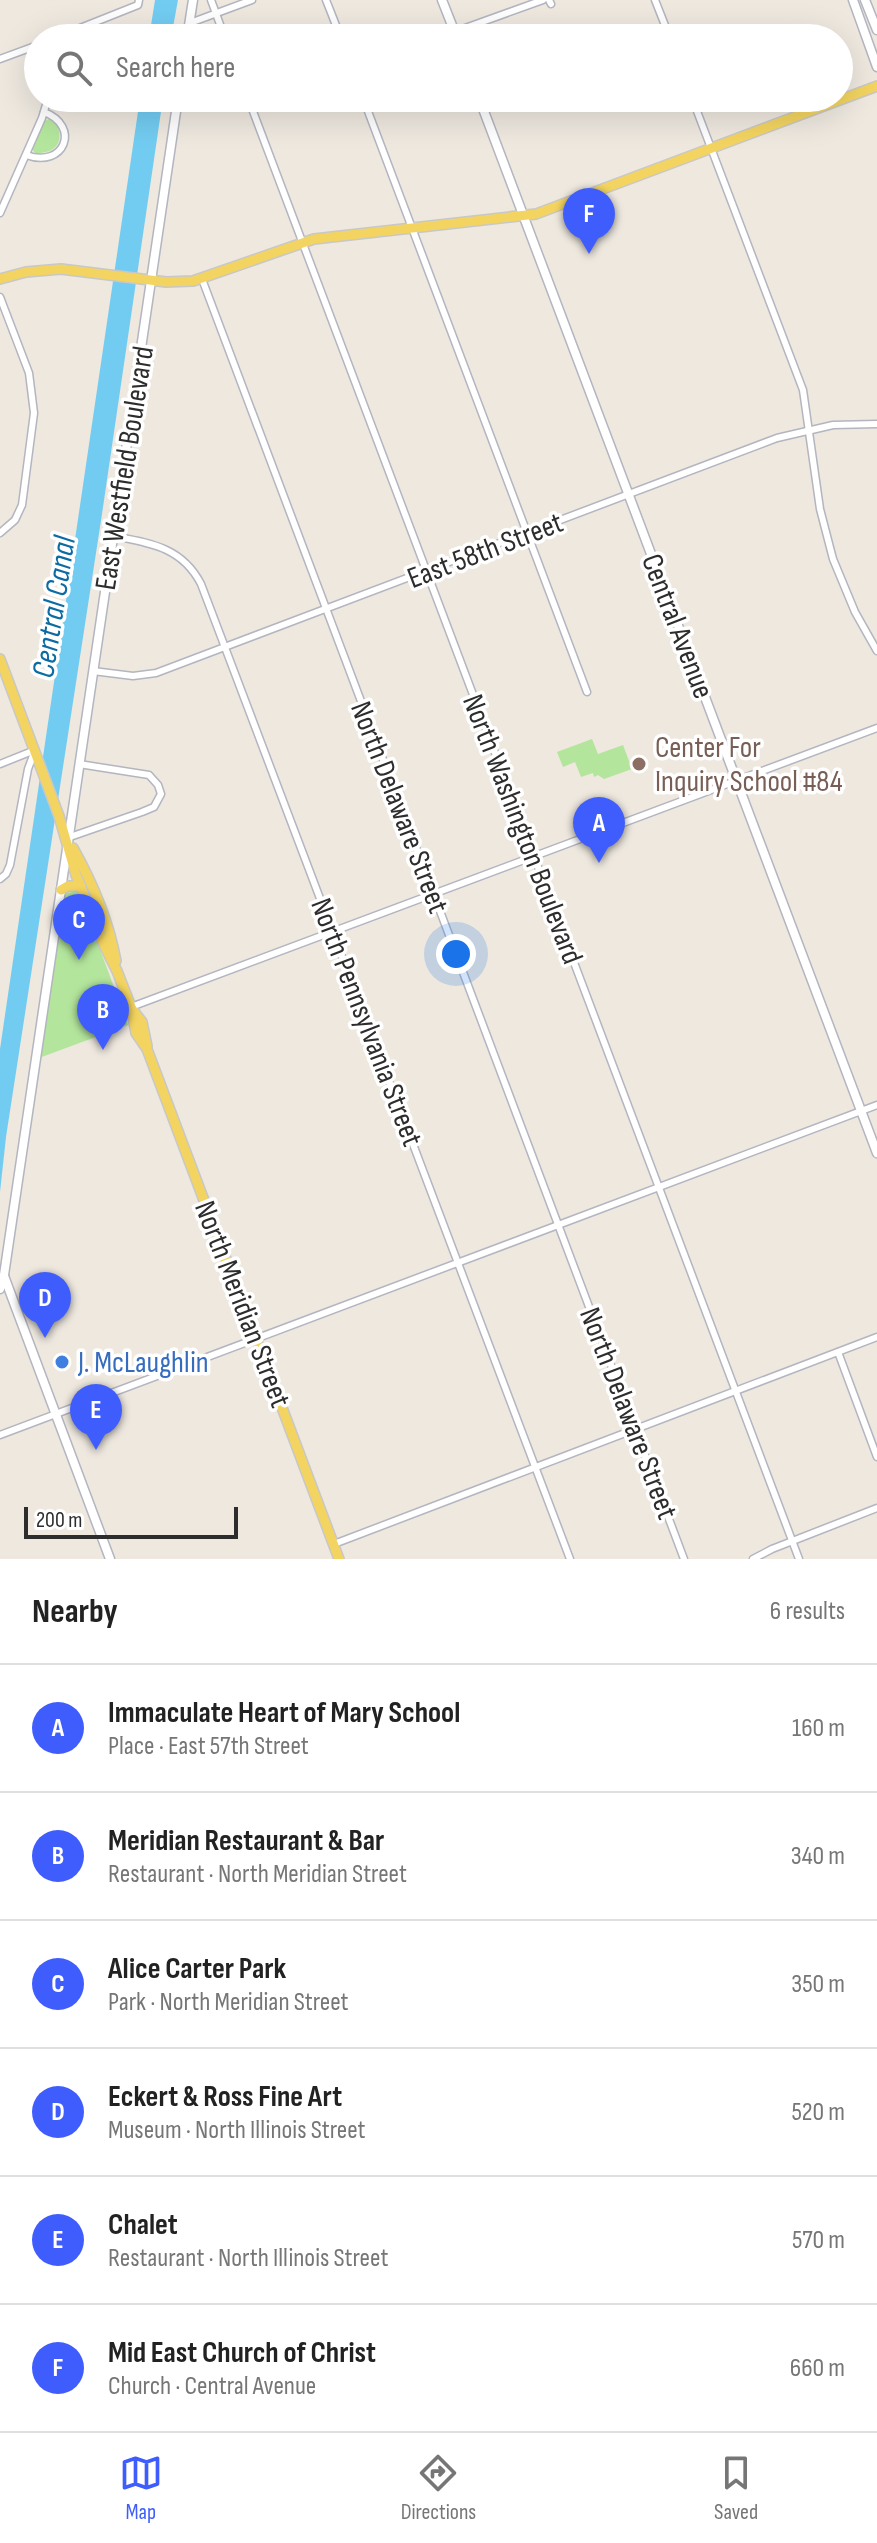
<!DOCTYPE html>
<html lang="en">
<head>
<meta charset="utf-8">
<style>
  :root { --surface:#fff; --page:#f2f2f2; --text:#222; --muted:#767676; --line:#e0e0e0; --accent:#3f5dfc }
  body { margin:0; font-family:"Sofia Sans Condensed",sans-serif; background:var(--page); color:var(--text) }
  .scale { position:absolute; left:24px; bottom:20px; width:214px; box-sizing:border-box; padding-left:8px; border:4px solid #2d2d2d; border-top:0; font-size:22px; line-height:28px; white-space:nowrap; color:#2d2d2d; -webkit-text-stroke:6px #fff; paint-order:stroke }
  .you { position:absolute; left:456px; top:954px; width:28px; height:28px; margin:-20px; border:6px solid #fff; border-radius:50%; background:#1a73e8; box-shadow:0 0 0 12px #1a73e833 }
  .badge { display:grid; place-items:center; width:52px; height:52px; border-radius:50%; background:var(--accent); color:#fff; font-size:26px; font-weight:700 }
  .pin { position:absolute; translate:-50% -66px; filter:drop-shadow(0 2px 4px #0008) }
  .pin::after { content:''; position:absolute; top:42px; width:28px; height:24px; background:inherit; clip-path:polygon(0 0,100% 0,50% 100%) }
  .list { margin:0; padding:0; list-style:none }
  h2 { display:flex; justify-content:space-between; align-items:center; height:104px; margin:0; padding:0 32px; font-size:34px }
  h2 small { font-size:26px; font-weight:400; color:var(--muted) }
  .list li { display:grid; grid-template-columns:52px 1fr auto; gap:24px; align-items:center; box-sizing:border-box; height:128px; padding:0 32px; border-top:2px solid var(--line) }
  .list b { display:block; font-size:30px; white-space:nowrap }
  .list p { margin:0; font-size:26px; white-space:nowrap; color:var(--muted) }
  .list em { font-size:26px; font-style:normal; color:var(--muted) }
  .icon { flex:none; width:44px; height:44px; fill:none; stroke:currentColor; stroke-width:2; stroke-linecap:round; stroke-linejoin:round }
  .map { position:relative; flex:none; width:877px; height:1559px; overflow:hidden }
  .search { position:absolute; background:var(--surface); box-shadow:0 8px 32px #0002; left:24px; right:24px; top:24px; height:88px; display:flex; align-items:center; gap:20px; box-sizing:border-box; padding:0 28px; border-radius:44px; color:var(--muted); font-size:30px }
  .sheet { height:872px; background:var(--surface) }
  nav { display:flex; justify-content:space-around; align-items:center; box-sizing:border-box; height:112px; border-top:2px solid var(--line); background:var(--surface); font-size:22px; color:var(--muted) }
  nav a { display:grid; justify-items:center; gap:4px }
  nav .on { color:var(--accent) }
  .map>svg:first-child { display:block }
</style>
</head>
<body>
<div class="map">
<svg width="877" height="1559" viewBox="0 0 877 1559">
  <rect width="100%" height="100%" fill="#eee8df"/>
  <g fill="#b3e59c">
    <path d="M 49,119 L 57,125 C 65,144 53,154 35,153 L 32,149 L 43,122 Z"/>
    <polygon points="592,739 598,754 623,745 632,769 604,779 598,775 594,777 593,773 581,777 575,762 563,767 557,752"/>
    <polygon points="78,890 128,1025 39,1058 65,894"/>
  </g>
  <g fill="#72ccf1">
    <polygon points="155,0 178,0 171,38 149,38"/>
    <polygon points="140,98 163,98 102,514 6,1137 0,1192 0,1049"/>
  </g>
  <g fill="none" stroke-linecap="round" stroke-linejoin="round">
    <defs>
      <g id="street">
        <polyline points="211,0 225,38"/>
        <polyline points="326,0 341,38"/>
        <polyline points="549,0 551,4"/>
        <polyline points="655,0 670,38"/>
        <polyline points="190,23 252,0"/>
        <polyline points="454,32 543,0"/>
        <polyline points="55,38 138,5 139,0"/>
        <polyline points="0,59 38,45"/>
        <polyline points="248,98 799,1559"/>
        <polyline points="363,98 587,692"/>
        <polyline points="692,98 803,390 820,509 833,559 855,612 877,651"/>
        <path d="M 26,155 C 65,169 81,126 44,112"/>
        <polyline points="0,213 42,118 48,98"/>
        <polyline points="202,279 684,1559"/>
        <polyline points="0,297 29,373 34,413 22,505 15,520 0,533"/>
        <path d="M 113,536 C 150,543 182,547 201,584 L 570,1559"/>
        <polyline points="93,671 133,676 156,673 777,438 833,425 877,424"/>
        <polyline points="0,764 35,750"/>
        <polyline points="67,838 142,812 154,807 161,794 158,785 149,775 79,764"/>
        <polyline points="0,879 6,874 10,865 28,769 35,750"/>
        <polyline points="131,1007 877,728"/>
        <polyline points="838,1352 877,1457"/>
        <polyline points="0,1435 877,1105"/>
        <polyline points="334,1544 877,1337"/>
        <polyline points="753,1559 772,1549 877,1508"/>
      </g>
      <g id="secondary">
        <polyline points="442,0 457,38"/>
        <polyline points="853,0 877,67"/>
        <polyline points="865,0 877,30"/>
        <polyline points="187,38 193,0"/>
        <polyline points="479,98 877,1153"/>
        <polyline points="4,1276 110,1559"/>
        <polyline points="0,1289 4,1275 178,98"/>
      </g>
      <g id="primary">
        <polyline points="0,279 26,272 61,269 166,282 193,281 314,239 536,214 877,86"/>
        <polyline points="0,659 59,816 76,875 105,947 117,971 131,1007 136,1033 147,1049 339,1559"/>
        <path d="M 73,848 C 92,882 109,923 116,961"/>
        <polyline points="61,890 68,886 81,886"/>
        <polyline points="132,1009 142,1022 147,1046"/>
      </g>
    </defs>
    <use href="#street" stroke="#b3b5c0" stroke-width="9"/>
    <use href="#secondary" stroke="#b3b5c0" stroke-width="11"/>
    <use href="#primary" stroke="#c8c8c8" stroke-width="12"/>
    <use href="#street" stroke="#fff" stroke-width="6"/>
    <use href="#secondary" stroke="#fff" stroke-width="8"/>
    <use href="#primary" stroke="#f3d460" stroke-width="9"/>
  </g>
  <circle fill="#8d6e63" stroke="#fff" stroke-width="3" cx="639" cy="764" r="8"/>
  <circle fill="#3f7fe0" stroke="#fff" stroke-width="3" cx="62" cy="1362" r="8"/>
  <g text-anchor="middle" stroke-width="7" stroke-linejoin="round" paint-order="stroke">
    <g font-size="30" fill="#2d2d2d" stroke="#fff">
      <text transform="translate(124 468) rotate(-81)" y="10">East Westfield Boulevard</text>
      <text transform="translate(485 550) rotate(-21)" y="10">East 58th Street</text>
      <text transform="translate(678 626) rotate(69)" y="10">Central Avenue</text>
      <text transform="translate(400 807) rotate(69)" y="10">North Delaware Street</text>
      <text transform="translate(523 829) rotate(69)" y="10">North Washington Boulevard</text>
      <text transform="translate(367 1022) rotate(69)" y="10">North Pennsylvania Street</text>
      <text transform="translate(243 1304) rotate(69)" y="10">North Meridian Street</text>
      <text transform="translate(629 1413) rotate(69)" y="10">North Delaware Street</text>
    </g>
    <g font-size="30" fill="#785e54" stroke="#fff" text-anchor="start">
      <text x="655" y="757">Center For<tspan x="655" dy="34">Inquiry School #84</tspan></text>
    </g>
    <g font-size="30" fill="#366cbe" stroke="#fff" text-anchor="start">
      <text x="78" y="1372">J. McLaughlin</text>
    </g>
    <g font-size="32" font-style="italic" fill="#0c6ba2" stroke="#fff">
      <text transform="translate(53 607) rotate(-81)" y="11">Central Canal</text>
    </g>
  </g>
</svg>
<div class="scale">200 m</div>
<div class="you"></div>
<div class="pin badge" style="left:599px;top:863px">A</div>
<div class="pin badge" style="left:103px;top:1050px">B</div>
<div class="pin badge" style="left:79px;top:960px">C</div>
<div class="pin badge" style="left:45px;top:1338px">D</div>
<div class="pin badge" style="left:96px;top:1450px">E</div>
<div class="pin badge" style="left:589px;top:254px">F</div>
<div class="search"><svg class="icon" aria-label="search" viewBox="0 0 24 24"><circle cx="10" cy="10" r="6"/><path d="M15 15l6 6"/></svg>Search here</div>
</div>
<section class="sheet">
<h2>Nearby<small>6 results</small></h2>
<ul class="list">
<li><span class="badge">A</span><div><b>Immaculate Heart of Mary School</b><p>Place · East 57th Street</p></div><em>160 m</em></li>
<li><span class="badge">B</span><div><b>Meridian Restaurant &amp; Bar</b><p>Restaurant · North Meridian Street</p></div><em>340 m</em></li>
<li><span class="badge">C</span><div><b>Alice Carter Park</b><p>Park · North Meridian Street</p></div><em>350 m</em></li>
<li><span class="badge">D</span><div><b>Eckert &amp; Ross Fine Art</b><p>Museum · North Illinois Street</p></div><em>520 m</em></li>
<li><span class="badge">E</span><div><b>Chalet</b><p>Restaurant · North Illinois Street</p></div><em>570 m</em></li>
<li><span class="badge">F</span><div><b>Mid East Church of Christ</b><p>Church · Central Avenue</p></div><em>660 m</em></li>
</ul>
</section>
<nav>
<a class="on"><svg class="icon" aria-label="map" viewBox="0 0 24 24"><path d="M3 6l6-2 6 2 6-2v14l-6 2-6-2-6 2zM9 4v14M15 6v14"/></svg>Map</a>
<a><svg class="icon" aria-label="directions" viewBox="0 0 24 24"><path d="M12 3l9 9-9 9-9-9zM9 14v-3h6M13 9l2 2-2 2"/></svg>Directions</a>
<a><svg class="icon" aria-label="saved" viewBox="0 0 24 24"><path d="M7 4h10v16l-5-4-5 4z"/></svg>Saved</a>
</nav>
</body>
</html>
